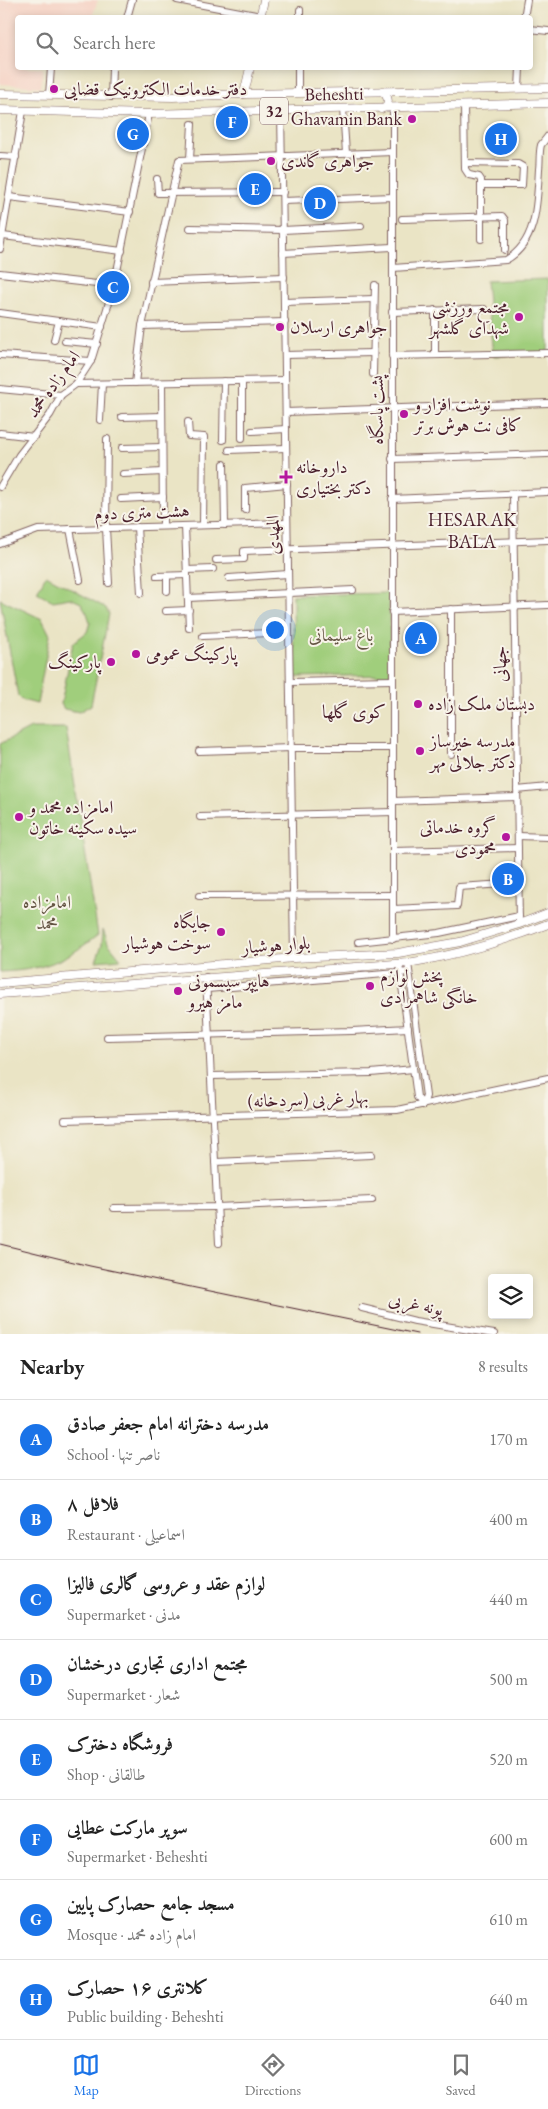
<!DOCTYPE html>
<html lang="en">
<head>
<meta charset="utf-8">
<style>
  :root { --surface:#fff; --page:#f6f6f6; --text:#222; --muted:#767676; --line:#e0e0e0; --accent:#1a73e8 }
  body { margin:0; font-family:"EB Garamond",Amiri,serif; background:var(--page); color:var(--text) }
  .controls { position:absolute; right:15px; bottom:15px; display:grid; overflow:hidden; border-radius:5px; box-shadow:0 2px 8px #0003 }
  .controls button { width:45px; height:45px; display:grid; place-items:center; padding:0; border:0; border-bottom:1px solid var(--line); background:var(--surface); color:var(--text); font:25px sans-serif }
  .you { position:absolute; left:274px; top:629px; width:18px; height:18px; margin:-12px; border:4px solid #fff; border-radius:50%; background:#1a73e8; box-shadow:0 0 0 8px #1a73e833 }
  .badge { display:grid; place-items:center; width:32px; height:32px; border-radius:50%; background:var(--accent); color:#fff; font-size:16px; font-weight:700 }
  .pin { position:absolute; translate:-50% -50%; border:2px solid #fff; box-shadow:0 1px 5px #0006 }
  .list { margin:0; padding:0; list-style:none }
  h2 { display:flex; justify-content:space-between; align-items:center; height:65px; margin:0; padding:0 20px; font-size:21px }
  h2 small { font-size:16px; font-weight:400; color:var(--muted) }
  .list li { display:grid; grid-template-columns:32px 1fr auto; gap:15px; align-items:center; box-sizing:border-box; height:80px; padding:0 20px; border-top:1px solid var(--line) }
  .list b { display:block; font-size:19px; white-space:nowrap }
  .list p { margin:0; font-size:16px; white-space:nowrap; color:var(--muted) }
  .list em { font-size:16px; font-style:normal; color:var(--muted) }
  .icon { flex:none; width:28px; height:28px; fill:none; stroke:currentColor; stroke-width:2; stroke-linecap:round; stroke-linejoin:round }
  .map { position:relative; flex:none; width:548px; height:1334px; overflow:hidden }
  .search { position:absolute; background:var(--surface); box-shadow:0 2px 8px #0003; left:15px; right:15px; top:15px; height:55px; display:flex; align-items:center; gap:12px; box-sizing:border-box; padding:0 18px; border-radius:5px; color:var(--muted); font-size:19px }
  .sheet { height:705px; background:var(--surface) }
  nav { display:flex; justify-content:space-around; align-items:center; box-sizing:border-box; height:70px; border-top:1px solid var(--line); background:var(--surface); font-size:14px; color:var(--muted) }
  nav a { display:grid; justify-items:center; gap:2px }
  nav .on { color:var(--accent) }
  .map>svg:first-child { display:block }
</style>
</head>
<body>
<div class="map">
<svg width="548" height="1334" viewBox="0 0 548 1334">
  <rect width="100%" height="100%" fill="#f7f3e8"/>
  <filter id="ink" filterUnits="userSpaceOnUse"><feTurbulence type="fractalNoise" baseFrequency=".02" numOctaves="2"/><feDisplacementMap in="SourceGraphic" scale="10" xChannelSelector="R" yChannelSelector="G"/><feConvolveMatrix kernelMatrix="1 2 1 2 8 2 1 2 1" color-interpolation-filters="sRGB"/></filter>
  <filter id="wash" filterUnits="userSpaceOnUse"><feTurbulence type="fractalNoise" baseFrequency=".0096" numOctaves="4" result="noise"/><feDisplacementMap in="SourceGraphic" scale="20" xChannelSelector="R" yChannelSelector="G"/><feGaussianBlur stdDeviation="1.12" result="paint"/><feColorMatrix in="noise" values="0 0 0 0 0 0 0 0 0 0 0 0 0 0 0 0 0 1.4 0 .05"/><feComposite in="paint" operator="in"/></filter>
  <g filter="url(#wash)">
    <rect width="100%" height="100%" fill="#eae4c5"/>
    <polygon fill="#f6d2c4" points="0,0 98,0 92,17 18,18 18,68 43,68 41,87 0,84"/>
    <g fill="#a0ce7c" stroke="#757654">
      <polygon points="548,279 548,354 493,356 486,281"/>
      <polygon points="46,575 106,608 109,614 91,705 79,712 64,709 61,704 73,643 87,632 90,622 87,613 81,603 70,598 53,601 37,592"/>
      <polygon points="389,593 390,675 294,677 293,595"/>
      <polygon points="0,599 42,619 50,635 37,704 22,700 18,696"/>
      <path d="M 31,728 L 66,728 L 98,935 C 63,962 44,970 0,972 L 0,744 Z"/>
      <polygon points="103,929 108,943 121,959 96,961 102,944"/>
    </g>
  </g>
  <g filter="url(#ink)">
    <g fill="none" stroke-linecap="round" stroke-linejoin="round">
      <defs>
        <g id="minor">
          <polyline points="177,0 261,16"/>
          <polyline points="127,18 132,0"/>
          <polyline points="300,18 300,10"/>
          <polyline points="524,18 527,0"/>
          <polyline points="530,29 548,31"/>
          <polyline points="519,89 520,68"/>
          <polyline points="298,93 298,68"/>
          <polyline points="49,95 51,68"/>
          <polyline points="111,97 112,68"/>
          <polyline points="464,106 465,169 469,175 479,177 481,180 481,239"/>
          <polyline points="393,108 393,939"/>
          <polyline points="343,109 346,153"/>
          <polyline points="281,110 294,958"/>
          <polyline points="0,156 16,157"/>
          <polyline points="190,159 192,124"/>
          <polyline points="465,163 518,164 523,167 522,185 482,185"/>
          <polyline points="157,179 158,193 283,192"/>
          <polyline points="9,197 130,212"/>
          <polyline points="283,201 393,197"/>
          <polyline points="402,219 502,216 505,220 505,250"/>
          <polyline points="190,228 283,230 361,226"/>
          <polyline points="3,236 122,251"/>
          <polyline points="0,249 23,111"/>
          <polyline points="283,253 392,247"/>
          <path d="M 393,268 L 506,260 C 538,242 537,201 539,169 C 540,162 539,152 541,145 C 543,142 546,139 548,136"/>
          <polyline points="0,273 114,286"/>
          <polyline points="151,282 284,277"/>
          <polyline points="284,302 374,299"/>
          <polyline points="392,312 484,309"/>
          <polyline points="0,313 102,327"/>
          <polyline points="142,326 285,322"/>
          <polyline points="54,340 59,321"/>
          <polyline points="65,341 97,344"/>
          <polyline points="0,355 91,361"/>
          <polyline points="285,355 373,353"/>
          <polyline points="435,355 435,310"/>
          <polyline points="392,356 548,353"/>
          <polyline points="373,374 375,285"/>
          <polyline points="242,381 242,438"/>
          <polyline points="135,383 142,326 179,160 393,152"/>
          <polyline points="162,383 163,526"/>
          <polyline points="76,384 285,380"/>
          <polyline points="0,389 61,395"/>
          <polyline points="286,412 548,403"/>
          <polyline points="122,417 162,416"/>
          <polyline points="100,420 102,384"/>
          <polyline points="188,422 189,436 204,437 203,525"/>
          <polyline points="252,431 286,429"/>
          <polyline points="0,433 34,437"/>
          <polyline points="107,439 106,528 109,583"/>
          <polyline points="223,440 224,381"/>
          <polyline points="122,448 162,447"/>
          <polyline points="229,450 286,448"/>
          <polyline points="392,459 548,454"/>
          <polyline points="224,464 225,525"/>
          <polyline points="123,474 162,472"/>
          <polyline points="0,487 19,455 50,415 61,395 76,384 91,361 114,286 149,114"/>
          <polyline points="513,494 519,924"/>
          <polyline points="121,499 163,497"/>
          <polyline points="392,499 548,492"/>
          <polyline points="245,510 245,488 287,484"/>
          <polyline points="185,526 189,628"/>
          <polyline points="137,527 141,593"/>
          <polyline points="70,529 80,580"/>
          <polyline points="0,544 38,530 287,523"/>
          <polyline points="216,560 244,559 244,551 548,540"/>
          <polyline points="187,570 213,569"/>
          <polyline points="157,576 187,575"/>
          <polyline points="229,578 288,574"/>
          <polyline points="167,591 167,576"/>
          <polyline points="188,598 353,590"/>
          <polyline points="451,609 451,754"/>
          <polyline points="166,611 189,610"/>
          <polyline points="392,612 548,605"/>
          <polyline points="203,636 289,632"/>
          <polyline points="290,682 392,680"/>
          <polyline points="199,751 291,748 392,748"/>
          <polyline points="517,790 548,787"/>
          <polyline points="393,801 517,797"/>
          <polyline points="200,817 393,812"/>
          <polyline points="518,836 548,837"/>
          <polyline points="393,851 518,848"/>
          <polyline points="199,896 393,895"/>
          <polyline points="393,909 457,906 459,887 518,883"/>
          <polyline points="358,942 439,933 519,916"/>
          <polyline points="408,963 426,1096 423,1105"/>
          <polyline points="399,964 417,1097 423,1105"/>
          <polyline points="206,977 219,1243"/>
          <polyline points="207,989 409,972"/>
          <polyline points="107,1037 352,1031 408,1028"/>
          <polyline points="211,1076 371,1073 413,1069"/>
          <polyline points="65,1120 397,1110 548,1078"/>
          <polyline points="215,1162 371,1155"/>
          <polyline points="114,1208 217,1207 372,1200"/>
          <polyline points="362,1308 415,1321 494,1334"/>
        </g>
        <g id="major">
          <polyline points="260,18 264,0"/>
          <polyline points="0,94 173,97 244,94 548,88"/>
          <polyline points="244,94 250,68"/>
          <path d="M 381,109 C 391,105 389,97 382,91"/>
          <polyline points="0,110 149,114 548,103"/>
          <polyline points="0,983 294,958 398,953 460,942 519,924 548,913"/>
          <path d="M 0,994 L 408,963 C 457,955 502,942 548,924"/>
        </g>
      </defs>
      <use href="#minor" stroke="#826461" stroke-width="8"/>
      <use href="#major" stroke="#826461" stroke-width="9"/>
      <use href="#minor" stroke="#fff" stroke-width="6"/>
      <use href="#major" stroke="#fff" stroke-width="8"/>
      <polyline stroke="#4a1f2b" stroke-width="1" points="0,1244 90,1266 417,1334"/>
    </g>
  </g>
  <g fill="#b5179e" stroke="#f7f3e8" stroke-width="2">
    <circle cx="54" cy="89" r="5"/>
    <circle cx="412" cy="119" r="5"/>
    <circle cx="271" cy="161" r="5"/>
    <circle cx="519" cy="317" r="5"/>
    <circle cx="280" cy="327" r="5"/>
    <circle cx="404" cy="414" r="5"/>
    <path d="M283.5 469.5h5v5h5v5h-5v5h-5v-5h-5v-5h5z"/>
    <circle cx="136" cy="654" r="5"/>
    <circle cx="111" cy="662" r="5"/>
    <circle cx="418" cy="704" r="5"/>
    <circle cx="420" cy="751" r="5"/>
    <circle cx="19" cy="817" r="5"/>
    <circle cx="506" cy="837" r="5"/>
    <circle cx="221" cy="932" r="5"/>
    <circle cx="370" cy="986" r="5"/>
    <circle cx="178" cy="991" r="5"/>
  </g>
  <g text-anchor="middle" stroke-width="4" stroke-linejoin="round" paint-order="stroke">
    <rect fill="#f7f3e8" stroke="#7e5f64" stroke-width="1" x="260" y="97.5" width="28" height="27" rx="4"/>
    <g font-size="16" font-weight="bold" fill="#4a1f2b">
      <text x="274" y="117">32</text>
    </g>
    <g font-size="18" fill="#4a1f2b" stroke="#f7f3e8" text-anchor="start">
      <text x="64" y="95">دفتر خدمات الکترونیک قضایی</text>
      <text x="402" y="125" text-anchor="end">Ghavamin Bank</text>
      <text x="281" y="167">جواهری گاندی</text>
      <text x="509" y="313" text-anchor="end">مجتمع ورزشی<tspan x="509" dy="21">شهدای گلشهر</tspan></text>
      <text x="290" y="333">جواهری ارسلان</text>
      <text x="414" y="410">نوشت افزار و<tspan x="414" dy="21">کافی نت هوش برتر</tspan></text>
      <text x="296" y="473">داروخانه<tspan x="296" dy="21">دکتر بختیاری</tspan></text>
      <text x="146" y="660">پارکینگ عمومی</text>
      <text x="101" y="668" text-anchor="end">پارکینگ</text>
      <text x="428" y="710">دبستان ملک زاده</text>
      <text x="430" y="747">مدرسه خیرساز<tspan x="430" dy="21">دکتر جلالی مهر</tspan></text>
      <text x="29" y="813">امامزاده محمد و<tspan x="29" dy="21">سیده سکینه خاتون</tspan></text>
      <text x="496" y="833" text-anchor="end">گروه خدماتی<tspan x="496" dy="21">محمودی</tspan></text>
      <text x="211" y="928" text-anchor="end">جایگاه<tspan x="211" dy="21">سوخت هوشیار</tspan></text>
      <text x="380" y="982">پخش لوازم<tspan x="380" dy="21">خانگی شاهمرادی</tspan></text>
      <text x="188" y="987">هایپر سیسمونی<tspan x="188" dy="21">مامز هیرو</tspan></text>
    </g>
    <g font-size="18" fill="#4a1f2b" stroke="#f7f3e8">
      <text transform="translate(334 94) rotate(-1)" y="6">Beheshti</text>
      <text transform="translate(53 384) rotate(-54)" y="6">امام زاده محمد</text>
      <text transform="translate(377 410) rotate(-90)" y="6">پشت پاسگاه</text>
      <text transform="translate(142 512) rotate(-2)" y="6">هشت متری دوم</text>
      <text transform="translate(273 535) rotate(-91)" y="6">المهدی</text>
      <text transform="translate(500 664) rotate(-91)" y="6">جهانی</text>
      <text transform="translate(276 945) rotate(-4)" y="6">بلوار هوشیار</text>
      <text transform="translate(308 1099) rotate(-2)" y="6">بهار غربی (سردخانه)</text>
      <text transform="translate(416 1304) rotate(12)" y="6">پونه غربی</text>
    </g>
    <g font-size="18" fill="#645443" stroke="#f7f3e8">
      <text x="341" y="641">باغ سلیمانی</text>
      <text x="47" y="908">امامزاده<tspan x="47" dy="21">محمد</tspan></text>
    </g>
    <g font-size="19" fill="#4a1f2b" stroke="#f7f3e8">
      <text x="472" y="526">HESARAK<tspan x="472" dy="22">BALA</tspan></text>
      <text x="354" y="718">کوی گلها</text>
    </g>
  </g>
</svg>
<div class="controls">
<button><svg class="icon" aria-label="layers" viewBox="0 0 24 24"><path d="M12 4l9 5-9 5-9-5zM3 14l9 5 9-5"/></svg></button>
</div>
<div class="you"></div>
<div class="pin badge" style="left:421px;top:638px">A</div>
<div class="pin badge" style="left:508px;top:879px">B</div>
<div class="pin badge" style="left:113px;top:287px">C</div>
<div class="pin badge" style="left:320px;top:203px">D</div>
<div class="pin badge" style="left:255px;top:189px">E</div>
<div class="pin badge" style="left:232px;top:122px">F</div>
<div class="pin badge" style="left:133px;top:134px">G</div>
<div class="pin badge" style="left:501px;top:139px">H</div>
<div class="search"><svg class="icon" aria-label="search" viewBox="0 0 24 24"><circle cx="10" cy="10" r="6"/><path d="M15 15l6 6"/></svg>Search here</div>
</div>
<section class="sheet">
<h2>Nearby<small>8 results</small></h2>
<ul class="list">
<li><span class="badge">A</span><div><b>مدرسه دخترانه امام جعفر صادق</b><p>School · ناصر تنها</p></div><em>170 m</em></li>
<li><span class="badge">B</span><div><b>فلافل ۸</b><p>Restaurant · اسماعیلی</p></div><em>400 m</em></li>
<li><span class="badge">C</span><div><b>لوازم عقد و عروسی گالری فالیزا</b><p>Supermarket · مدنی</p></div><em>440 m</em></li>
<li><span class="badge">D</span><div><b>مجتمع اداری تجاری درخشان</b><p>Supermarket · شعار</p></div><em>500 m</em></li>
<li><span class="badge">E</span><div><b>فروشگاه دخترک</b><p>Shop · طالقانی</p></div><em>520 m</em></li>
<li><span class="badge">F</span><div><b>سوپر مارکت عطایی</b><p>Supermarket · Beheshti</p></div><em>600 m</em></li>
<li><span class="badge">G</span><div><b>مسجد جامع حصارک پایین</b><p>Mosque · امام زاده محمد</p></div><em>610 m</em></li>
<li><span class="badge">H</span><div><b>کلانتری ۱۶ حصارک</b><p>Public building · Beheshti</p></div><em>640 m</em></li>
</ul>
</section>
<nav>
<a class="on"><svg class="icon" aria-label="map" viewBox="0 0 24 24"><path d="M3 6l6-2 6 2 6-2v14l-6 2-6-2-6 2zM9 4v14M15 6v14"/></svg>Map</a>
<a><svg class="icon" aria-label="directions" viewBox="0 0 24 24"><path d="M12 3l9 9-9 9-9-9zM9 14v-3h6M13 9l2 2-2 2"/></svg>Directions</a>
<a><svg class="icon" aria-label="saved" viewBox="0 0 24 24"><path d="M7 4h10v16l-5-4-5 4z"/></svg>Saved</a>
</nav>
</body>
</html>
